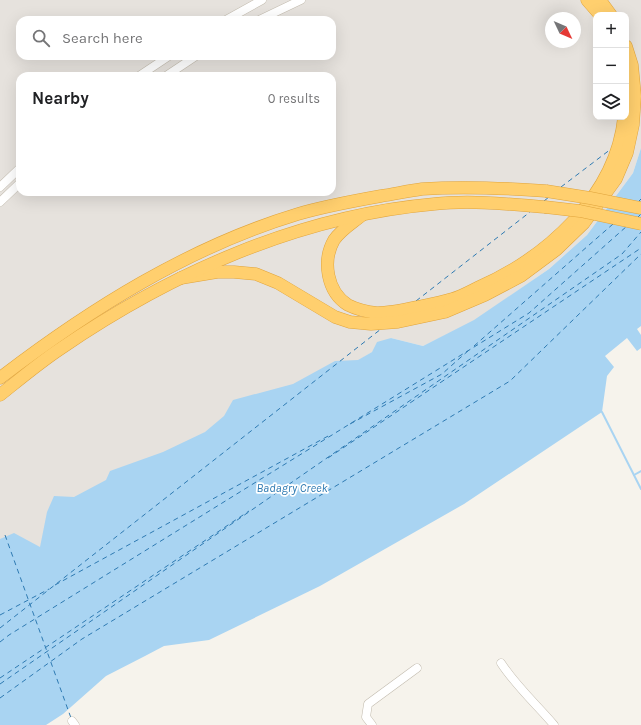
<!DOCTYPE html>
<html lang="en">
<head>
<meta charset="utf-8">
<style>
  :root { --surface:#fff; --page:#f6f6f6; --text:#202124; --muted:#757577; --line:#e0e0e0 }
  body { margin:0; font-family:Karla,sans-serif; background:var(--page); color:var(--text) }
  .controls { position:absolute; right:12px; top:12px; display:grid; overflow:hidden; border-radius:8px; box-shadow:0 4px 16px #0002 }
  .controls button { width:36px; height:36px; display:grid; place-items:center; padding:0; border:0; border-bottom:1px solid var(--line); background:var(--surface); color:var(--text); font:20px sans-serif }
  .compass { position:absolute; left:545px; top:12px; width:36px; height:36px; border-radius:50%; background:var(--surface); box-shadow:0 4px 16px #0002; rotate:134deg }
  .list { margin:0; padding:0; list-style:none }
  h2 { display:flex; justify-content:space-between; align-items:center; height:52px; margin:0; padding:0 16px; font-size:17px }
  h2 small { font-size:13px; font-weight:400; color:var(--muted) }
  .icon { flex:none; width:22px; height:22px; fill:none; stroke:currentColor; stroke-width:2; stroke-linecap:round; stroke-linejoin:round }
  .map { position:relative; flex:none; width:641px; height:725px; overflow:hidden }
  .search { position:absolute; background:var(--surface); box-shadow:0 4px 16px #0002; left:16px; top:16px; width:320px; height:44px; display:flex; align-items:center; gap:10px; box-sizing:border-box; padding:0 14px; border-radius:12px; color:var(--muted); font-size:15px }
  .panel { position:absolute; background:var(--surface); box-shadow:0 4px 16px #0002; left:16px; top:72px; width:320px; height:124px; border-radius:12px }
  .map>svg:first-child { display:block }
</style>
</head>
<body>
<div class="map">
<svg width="641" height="725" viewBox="0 0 641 725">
  <rect width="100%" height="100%" fill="#f6f3ec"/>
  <path fill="#e6e2dd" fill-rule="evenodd" d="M 0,0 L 641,0 L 641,148 L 633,173 L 587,235 L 549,269 L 474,321 L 423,346 L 391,338 L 372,352 L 333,376 L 207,431 L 40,548 L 0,570 ZM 596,15 L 626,15 L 626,117 L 596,117 ZM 551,18 L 575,18 L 575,42 L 551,42 ZM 20,20 L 332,20 L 332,56 L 20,56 ZM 20,76 L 332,76 L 332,192 L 20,192 Z"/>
  <polygon fill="#a9d4f2" points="641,148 641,326 637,329 641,335 641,348 637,351 627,338 605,356 614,367 607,376 602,412 464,504 320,586 209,640 164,646 145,656 106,676 63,714 46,725 0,725 0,539 14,533 40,547 47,512 54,496 74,497 106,480 110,471 163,452 205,432 224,416 233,400 293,384 335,361 358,360 372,352 377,342 391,338 423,346 474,320 549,269 587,235 633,173"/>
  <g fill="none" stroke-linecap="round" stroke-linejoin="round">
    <g stroke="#a9d4f2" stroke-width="2">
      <polyline points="602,412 641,489"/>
      <polyline points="634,475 641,471"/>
    </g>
    <g stroke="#2e7ab2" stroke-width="1" stroke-dasharray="5 4" stroke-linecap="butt">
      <polyline points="561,187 611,149"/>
      <polyline points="544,201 549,197"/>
      <polyline points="638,202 641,199"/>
      <polyline points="637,218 641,214"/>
      <polyline points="416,301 530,212"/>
      <polyline points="474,346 613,224"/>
      <polyline points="350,424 442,374 469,350"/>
      <polyline points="328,458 641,248"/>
      <polyline points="5,535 71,718"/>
      <polyline points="55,585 330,435"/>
      <polyline points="0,615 49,589"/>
      <polyline points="0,628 381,329"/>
      <polyline points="0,642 9,635 529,313 627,226"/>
      <polyline points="0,678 249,511"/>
      <polyline points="0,684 622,254 641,232"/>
      <polyline points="0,698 82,639 510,381 641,254"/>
    </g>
    <defs>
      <g id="minor">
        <polyline points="226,20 262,0"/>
        <polyline points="259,20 301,0"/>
        <polyline points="139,76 169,56"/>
        <polyline points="166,76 196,56"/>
        <polyline points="0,187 20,168"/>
        <polyline points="0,202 20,183"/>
        <path d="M 501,663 C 516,686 536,704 554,725"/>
        <polyline points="72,721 75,725"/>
        <polyline points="372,725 366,717 368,704 417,668"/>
      </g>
      <g id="highway">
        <polyline points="587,0 600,15"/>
        <polyline points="600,0 611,15"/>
        <path d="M 361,216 C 351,224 341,230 334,240 C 322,261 327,292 348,305 C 356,309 368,312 377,313 C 392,313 408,309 422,306 C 432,304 442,302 452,299 C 460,297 469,292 477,288 C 546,258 616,196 624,117"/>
        <polyline points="181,278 217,272 234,272 256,274 278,283 335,317 350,322 371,324 398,322 445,312 485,295 521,276 556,250 584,223 616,179 627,153 633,125 635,96 632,65 626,46"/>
        <path d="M 0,378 C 90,309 189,247 298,214 C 325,206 353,201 381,196 C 394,194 408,191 422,189 C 464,186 505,188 546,191"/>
        <path d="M 0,395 C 20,379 39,363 60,349 C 171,273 299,216 434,204 C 470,200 509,204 545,207"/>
      </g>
    </defs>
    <use href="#minor" stroke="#c2bbae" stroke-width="9"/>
    <use href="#highway" stroke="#e0a43c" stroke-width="13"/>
    <use href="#minor" stroke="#fff" stroke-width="8"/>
    <use href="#highway" stroke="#ffcf6e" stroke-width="12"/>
    <defs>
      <g id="highway-bridge">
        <polyline points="546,191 590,198 641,208"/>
        <polyline points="545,207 580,211 641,224"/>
      </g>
    </defs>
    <use href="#highway-bridge" stroke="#e0a43c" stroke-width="13" stroke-linecap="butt"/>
    <use href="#highway-bridge" stroke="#ffcf6e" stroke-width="12"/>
  </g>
  <g text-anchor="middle" stroke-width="3.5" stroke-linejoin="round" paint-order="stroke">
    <g font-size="12" font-style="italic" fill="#2e7ab2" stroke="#fff">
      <text x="292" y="492">Badagry Creek</text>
    </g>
  </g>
</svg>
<div class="controls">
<button>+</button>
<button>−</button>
<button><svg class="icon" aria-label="layers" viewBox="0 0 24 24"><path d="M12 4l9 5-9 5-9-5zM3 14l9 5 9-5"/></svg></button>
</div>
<svg class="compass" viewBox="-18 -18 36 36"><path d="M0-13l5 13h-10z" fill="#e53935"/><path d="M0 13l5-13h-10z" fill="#757577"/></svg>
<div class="search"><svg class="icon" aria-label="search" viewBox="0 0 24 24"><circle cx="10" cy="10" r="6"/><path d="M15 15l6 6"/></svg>Search here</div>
<section class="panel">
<h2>Nearby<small>0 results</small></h2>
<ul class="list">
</ul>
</section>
</div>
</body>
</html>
